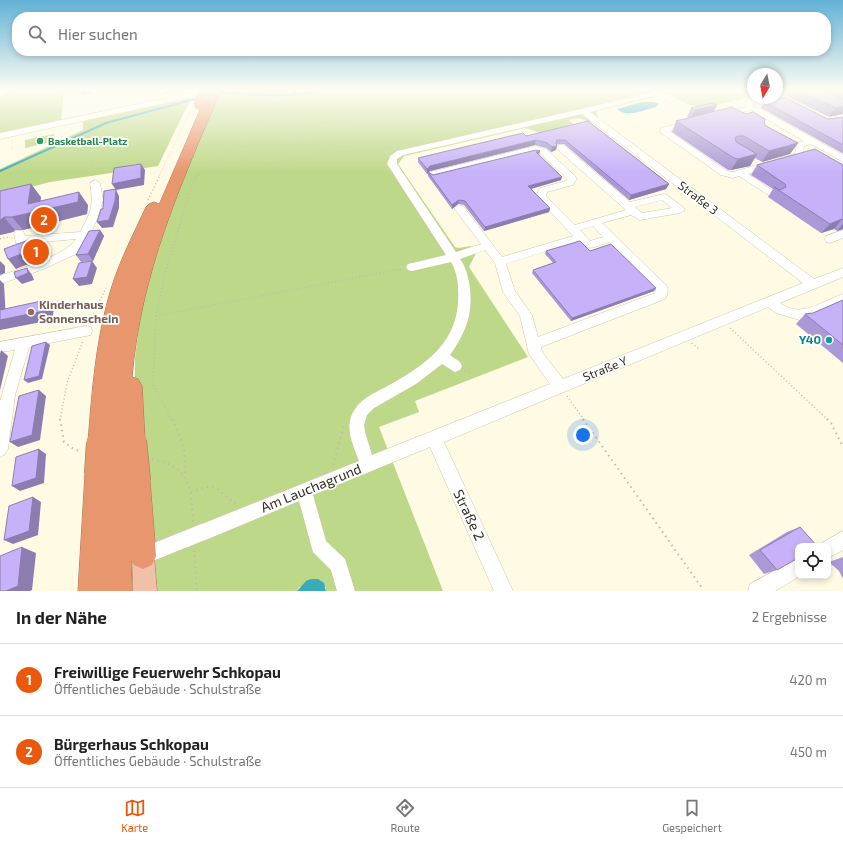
<!DOCTYPE html>
<html lang="de">
<head>
<meta charset="utf-8">
<style>
  :root { --surface:#fff; --page:#f2f2f2; --text:#222; --muted:#767676; --line:#e0e0e0; --accent:#ea580c }
  body { margin:0; font-family:"Exo 2",sans-serif; background:var(--page); color:var(--text) }
  .controls { position:absolute; right:12px; bottom:12px; display:grid; overflow:hidden; border-radius:8px; box-shadow:0 2px 6px #0003 }
  .controls button { width:36px; height:36px; display:grid; place-items:center; padding:0; border:0; border-bottom:1px solid var(--line); background:var(--surface); color:var(--text); font:20px sans-serif }
  .compass { position:absolute; left:747px; top:68px; width:36px; height:36px; border-radius:50%; background:var(--surface); box-shadow:0 2px 6px #0003; rotate:190deg }
  .you { position:absolute; left:583px; top:435px; width:14px; height:14px; margin:-10px; border:3px solid #fff; border-radius:50%; background:#1a73e8; box-shadow:0 0 0 6px #1a73e833 }
  .badge { display:grid; place-items:center; width:26px; height:26px; border-radius:50%; background:var(--accent); color:#fff; font-size:13px; font-weight:700 }
  .pin { position:absolute; translate:-50% -50%; border:2px solid #fff; box-shadow:0 1px 4px #0006 }
  .list { margin:0; padding:0; list-style:none }
  h2 { display:flex; justify-content:space-between; align-items:center; height:52px; margin:0; padding:0 16px; font-size:17px }
  h2 small { font-size:13px; font-weight:400; color:var(--muted) }
  .list li { display:grid; grid-template-columns:26px 1fr auto; gap:12px; align-items:center; box-sizing:border-box; height:72px; padding:0 16px; border-top:1px solid var(--line) }
  .list b { display:block; font-size:15px; white-space:nowrap }
  .list p { margin:0; font-size:13px; white-space:nowrap; color:var(--muted) }
  .list em { font-size:13px; font-style:normal; color:var(--muted) }
  .icon { flex:none; width:22px; height:22px; fill:none; stroke:currentColor; stroke-width:2; stroke-linecap:round; stroke-linejoin:round }
  .map { position:relative; flex:none; width:843px; height:591px; overflow:hidden }
  .search { position:absolute; background:var(--surface); box-shadow:0 2px 6px #0003; left:12px; right:12px; top:12px; height:44px; display:flex; align-items:center; gap:10px; box-sizing:border-box; padding:0 14px; border-radius:16px; color:var(--muted); font-size:15px }
  .sheet { height:196px; background:var(--surface) }
  nav { display:flex; justify-content:space-around; align-items:center; box-sizing:border-box; height:56px; border-top:1px solid var(--line); background:var(--surface); font-size:11px; color:var(--muted) }
  nav a { display:grid; justify-items:center; gap:2px }
  nav .on { color:var(--accent) }
  .map>svg:first-child { display:block }
</style>
</head>
<body>
<div class="map">
<svg width="843" height="591" viewBox="0 0 843 591">
  <rect width="100%" height="100%" fill="#fefae4"/>
  <g fill="#bed889">
    <polygon points="9,90 64,90 61,122 0,135 0,98"/>
    <path d="M 219,90 L 753,90 L 753,96 L 704,108 L 687,104 L 668,94 L 596,111 L 599,120 L 587,122 C 581,117 576,118 569,120 L 574,125 L 541,133 L 525,128 L 404,156 L 398,164 L 455,247 L 459,248 L 471,246 L 476,253 L 469,267 L 528,357 L 415,401 L 419,412 L 379,427 L 443,591 L 326,591 L 326,587 L 299,587 L 297,591 L 155,591 L 135,400 L 135,358 L 139,325 L 147,286 L 168,218 Z"/>
    <polygon points="191,98 158,166 50,182 0,195 0,169 83,130 83,121"/>
    <polygon points="54,134 55,141 25,148 25,140"/>
  </g>
  <g fill="#39acbc">
    <path d="M 642,102 L 654,102 L 659,104 L 656,107 C 645,110 626,118 617,109 Z"/>
    <polygon points="311,579 318,579 324,583 326,591 297,591 306,581"/>
  </g>
  <g fill="none" stroke-linecap="round" stroke-linejoin="round">
    <g stroke="#39acbc" stroke-width="2">
      <path d="M 216,94 L 224,92 C 257,95 289,99 321,90"/>
      <polyline points="0,171 106,123 199,98"/>
    </g>
    <defs>
      <g id="minor">
        <polygon points="205,90 219,90 215,92 0,139 0,133"/>
        <polygon points="283,90 292,90 294,92 290,94"/>
        <path d="M 656,90 L 668,90 L 663,93 L 674,100 L 673,102 L 667,102 L 656,95 L 590,112 L 814,279 L 843,268 L 843,277 L 780,303 C 801,319 822,301 843,294 L 843,304 L 803,321 L 776,313 L 768,307 L 444,442 L 513,591 L 494,591 L 430,447 L 313,495 L 326,541 L 345,559 L 355,591 L 337,591 L 331,570 L 313,552 L 299,501 L 203,541 L 197,538 L 194,532 L 197,526 L 359,461 C 354,447 346,432 351,417 C 357,401 370,395 384,388 C 420,368 455,347 458,303 C 459,290 458,273 451,262 L 412,271 L 408,270 L 406,267 L 408,264 L 446,255 L 387,164 L 390,156 L 397,151 L 638,96 ZM 582,114 L 803,283 L 563,379 L 542,352 L 541,347 L 665,299 C 668,295 669,289 666,285 L 602,223 L 631,215 L 640,220 L 680,213 L 685,210 L 684,208 L 667,195 L 664,194 L 630,202 L 563,145 L 557,145 L 556,147 L 557,149 L 626,210 L 575,225 L 546,196 L 547,192 L 573,185 L 577,178 L 546,149 L 535,146 L 430,172 L 428,174 L 433,177 L 535,152 L 540,153 L 567,179 L 566,181 L 540,188 L 536,196 L 573,236 L 502,257 L 463,206 L 459,205 L 454,208 L 481,244 L 456,252 L 397,164 L 397,159 L 403,155 ZM 662,200 L 672,208 L 642,213 L 635,207 ZM 593,226 L 603,237 L 590,241 L 580,230 ZM 578,241 C 589,253 596,246 609,242 L 656,289 L 655,293 L 538,337 L 532,315 L 515,291 L 506,264 ZM 485,250 L 495,263 L 503,292 L 520,316 L 529,354 L 550,384 L 372,455 L 365,432 L 364,425 L 367,415 L 374,408 L 416,384 L 442,364 L 455,372 L 460,370 L 462,366 L 460,362 L 450,355 C 467,331 474,312 469,282 C 467,273 466,267 460,259 Z"/>
        <polygon points="777,94 799,103 800,105 796,107 793,107 775,98 777,98"/>
        <polygon points="753,98 768,98 753,103 753,105 843,155 843,162 811,144 804,146 802,158 748,174 776,193 778,195 773,198 739,176 733,178 721,175 660,132 661,128 688,122 691,122 691,126 669,131 727,171 733,172 795,154 797,143 804,141 751,110 723,117 719,115 720,113 746,107 745,103 747,99"/>
        <polygon points="836,113 843,114 843,119 836,117"/>
        <path d="M 95,180 L 100,183 L 103,200 L 98,217 L 90,235 L 76,254 L 41,270 L 0,284 L 0,276 C 18,269 67,255 76,239 L 20,244 L 16,243 L 14,234 L 15,231 L 23,231 L 25,236 L 80,232 C 91,212 94,206 90,183 Z"/>
        <polygon points="843,230 843,238 830,243 826,242 825,239 826,236"/>
        <polygon points="86,326 91,327 92,331 91,335 29,347 15,395 8,449 5,454 0,457 0,401 15,350 0,352 0,342"/>
        <polygon points="186,530 192,533 195,539 192,545 143,565 137,562 134,556 137,550"/>
        <polygon points="843,531 843,550 828,558 828,546 820,546 822,543"/>
        <polygon points="798,558 798,576 800,576 775,591 748,591 750,584"/>
      </g>
      <polygon id="major" points="143,545 151,548 154,556 157,591 133,591 132,556 135,548"/>
      <g id="highway">
        <path d="M 209,90 L 221,90 C 180,186 141,272 132,377 L 138,379 L 142,386 L 145,441 L 142,449 L 134,452 L 126,448 L 118,451 L 109,446 L 107,451 L 99,454 L 91,451 L 88,443 C 92,390 96,337 112,286 C 121,258 134,233 146,207 L 149,204 L 154,202 L 159,204 Z"/>
        <polygon points="97,462 105,466 108,472 109,469 118,466 127,469 129,474 129,472 138,469 147,472 150,481 156,556 152,565 143,569 134,565 131,560 132,591 78,591 85,474 89,466"/>
      </g>
    </defs>
    <use href="#minor" stroke="#cfc8a4" stroke-width="1"/>
    <use href="#major" stroke="#a87253" stroke-width="1"/>
    <use href="#highway" stroke="#a87253" stroke-width="1"/>
    <g stroke="#c0bda9" stroke-width="1" stroke-dasharray="0.5 2" stroke-linecap="butt">
      <polyline points="487,90 517,119"/>
      <polyline points="23,92 37,90 33,121"/>
      <path d="M 296,99 L 315,124 L 305,134 L 242,147 L 229,152 C 246,127 269,112 296,99 Z"/>
      <polyline points="0,103 13,90"/>
      <polyline points="0,114 7,113"/>
      <polyline points="21,122 24,90"/>
      <polyline points="315,124 346,120 409,90"/>
      <polyline points="0,126 33,119"/>
      <polyline points="80,126 87,134 93,176"/>
      <polyline points="305,134 318,149 330,153"/>
      <polyline points="12,141 12,149"/>
      <polyline points="229,152 249,161 268,164 338,152 380,150 393,147"/>
      <polyline points="159,176 191,110"/>
      <polyline points="198,176 203,169 229,152"/>
    </g>
    <g stroke="#c0bda9" stroke-width="1.5" stroke-dasharray="1 2.5" stroke-linecap="butt">
      <polyline points="148,200 160,175"/>
      <polyline points="0,239 9,237"/>
      <polyline points="156,316 401,269"/>
      <polyline points="89,323 106,288"/>
      <polyline points="730,328 828,420"/>
      <polyline points="692,343 700,350"/>
      <polyline points="464,371 468,370 470,373"/>
      <polyline points="567,396 584,420"/>
      <polyline points="60,420 67,383 83,341"/>
      <polyline points="172,420 153,385 156,316 167,266 193,182 198,175"/>
    </g>
    <g stroke="#c0bda9" stroke-width="2" stroke-dasharray="1.5 4" stroke-linecap="butt">
      <polyline points="60,419 64,442 75,450 81,451"/>
      <path d="M 172,419 C 182,438 187,454 185,475"/>
      <polyline points="583,419 702,588"/>
      <polyline points="827,419 831,423 843,447"/>
      <path d="M 152,459 C 191,467 191,487 193,522"/>
      <polyline points="333,465 344,425"/>
      <polyline points="191,492 206,487 216,488 237,505"/>
      <polyline points="194,550 197,591"/>
    </g>
    <use href="#minor" fill="#fff" fill-rule="evenodd"/>
    <use href="#major" fill="#f1c0a8" fill-rule="evenodd"/>
    <use href="#highway" fill="#e8966e" fill-rule="evenodd"/>
    <defs>
      <polyline id="minor-bridge" points="186,539 203,532"/>
      <polyline id="highway-bridge-far1" points="200,104 206,90"/>
      <g id="highway-bridge">
        <polyline points="118,440 118,478"/>
        <polyline points="134,441 138,481"/>
        <polyline points="97,474 99,443"/>
      </g>
    </defs>
    <use href="#minor-bridge" stroke="#cfc8a4" stroke-width="18" stroke-linecap="butt"/>
    <use href="#highway-bridge-far1" stroke="#a87253" stroke-width="13" stroke-linecap="butt"/>
    <use href="#highway-bridge" stroke="#a87253" stroke-width="26" stroke-linecap="butt"/>
    <use href="#minor-bridge" stroke="#fff" stroke-width="16"/>
    <use href="#highway-bridge-far1" stroke="#e8966e" stroke-width="12"/>
    <use href="#highway-bridge" stroke="#e8966e" stroke-width="25"/>
  </g>
  <g fill="#ab99d7">
    <polygon points="0,90 7,90 5,91 0,92"/>
    <polygon points="790,90 843,90 843,114 829,117 786,96"/>
    <polygon points="765,102 828,119 843,117 843,153 842,153 761,108"/>
    <polygon points="691,108 714,112 764,123 766,126 798,143 790,154 762,162 755,158 750,166 731,170 728,170 672,132 676,121 689,118 687,117"/>
    <polygon points="588,121 669,184 666,189 629,200 564,144 556,144 556,150 551,152 546,148 535,145 430,171 428,172 433,175 540,151 539,154 539,155 561,180 531,189 550,208 549,212 484,231 464,205 458,204 452,209 428,176 428,172 427,174 418,162 418,158 526,136"/>
    <polygon points="757,165 843,165 843,229 837,231 834,229 821,233 768,197 773,189 751,175"/>
    <polygon points="0,191 41,197 40,201 88,205 87,214 23,230 15,230 13,232 0,235"/>
    <polygon points="100,230 104,236 93,261 81,262 76,255"/>
    <polygon points="546,251 590,251 654,291 571,321 532,273 533,270 553,263 545,254"/>
    <polygon points="843,300 843,363 796,324 805,314 813,313"/>
    <polygon points="800,527 777,570 764,574 749,555 787,532"/>
    <polygon points="843,557 843,578 842,577 839,571 829,562"/>
  </g>
  <g fill="#8b7daf">
    <polygon points="79,90 92,90 92,94 82,95"/>
    <polygon points="162,90 182,90 164,94"/>
    <polygon points="717,105 713,114 690,119 695,110"/>
    <polygon points="843,106 843,114 829,117 836,108"/>
    <polygon points="536,140 535,145 430,171 427,174 427,169 430,166"/>
    <polygon points="798,143 790,154 762,162 769,151"/>
    <polygon points="557,146 556,150 551,152 552,147"/>
    <polygon points="540,151 539,154 535,156 536,152"/>
    <polygon points="757,154 750,166 731,170 738,159"/>
    <polygon points="141,164 145,170 144,185 116,190 119,196 119,208 113,227 102,228 97,222 116,190 112,184"/>
    <polygon points="562,177 561,180 527,190 528,186"/>
    <polygon points="31,184 41,197 39,211 79,192 88,205 87,214 23,230 12,217 28,204"/>
    <polygon points="669,184 666,189 629,200 631,195"/>
    <polygon points="459,200 458,204 452,209 452,205"/>
    <polygon points="550,208 549,212 484,231 485,227"/>
    <polygon points="4,217 15,230 13,232 0,235 0,220"/>
    <polygon points="842,219 834,229 821,233 830,224"/>
    <polygon points="843,224 843,229 837,231"/>
    <polygon points="100,230 104,236 93,261 88,254"/>
    <polygon points="34,238 42,247 46,257 16,269 8,259"/>
    <polygon points="0,261 5,266 5,273 0,275"/>
    <polygon points="92,261 97,268 92,284 79,286 73,279"/>
    <polygon points="27,268 32,275 34,280 22,284 16,278"/>
    <polygon points="0,280 4,284 6,319 46,300 54,309 52,320 0,330"/>
    <polygon points="656,288 654,291 571,321 572,318"/>
    <polygon points="46,342 50,345 42,379 28,383 24,380"/>
    <polygon points="1,350 8,356 0,390 0,354"/>
    <polygon points="39,390 46,396 40,440 18,447 10,442"/>
    <polygon points="39,449 46,454 44,483 20,491 12,486"/>
    <polygon points="33,497 41,502 38,535 13,544 4,540"/>
    <polygon points="22,547 36,553 32,590 30,591 6,591"/>
  </g>
  <g fill="#c7b2fa" stroke="#8b7daf">
    <polygon points="796,90 821,90 843,99 843,106 836,108"/>
    <polygon points="784,97 828,119 843,117 843,145 765,102"/>
    <polygon points="712,103 717,105 695,110 691,108"/>
    <polygon points="732,107 746,114 753,112 765,119 764,123 766,126 798,143 769,151 744,136 737,136 735,138 736,142 757,154 738,159 734,158 676,121"/>
    <polygon points="588,121 669,184 631,195 565,140 557,140 556,143 557,146 552,147 547,143 536,140 430,166 427,169 418,158 523,133 526,136"/>
    <polygon points="815,149 843,165 843,220 842,219 830,224 774,187 780,190 786,187 785,184 757,165"/>
    <polygon points="536,150 540,151 536,152 562,177 528,186 550,208 485,227 465,201 459,200 452,205 428,172 433,175"/>
    <polygon points="141,164 141,178 112,184 114,168"/>
    <polygon points="31,184 28,204 79,192 78,202 12,217 4,217 2,219 0,220 0,191"/>
    <polygon points="116,189 115,201 109,220 97,222 101,209 103,209 104,191"/>
    <polygon points="100,230 88,254 76,255 89,231"/>
    <polygon points="34,238 38,248 8,259 4,249"/>
    <polygon points="580,241 590,251 611,244 656,288 572,318 533,270 556,262 546,251"/>
    <polygon points="92,261 87,277 73,279 79,263"/>
    <polygon points="27,268 28,273 16,278 14,272"/>
    <polygon points="46,300 44,311 0,320 0,310"/>
    <polygon points="843,300 843,345 805,314 813,313"/>
    <polygon points="46,342 39,376 24,380 32,346"/>
    <polygon points="39,390 32,435 10,442 19,396"/>
    <polygon points="39,449 36,478 12,486 16,457"/>
    <polygon points="33,497 29,531 4,540 9,506"/>
    <polygon points="800,527 817,546 798,546 798,558 777,570 760,550"/>
    <polygon points="22,547 18,586 6,591 0,591 0,556"/>
  </g>
  <linearGradient id="sky" x2="0" y2="1"><stop stop-color="#62b1d6"/><stop offset="0.52" stop-color="#fffdf3"/><stop offset="1" stop-color="#fffdf3" stop-opacity="0"/></linearGradient>
  <rect width="843" height="173" fill="url(#sky)"/>
  <circle fill="#2e9e5b" stroke="#fff" stroke-width="1.5" cx="40" cy="141" r="4"/>
  <circle fill="#8d6e63" stroke="#fff" stroke-width="1.5" cx="31" cy="312" r="4"/>
  <circle fill="#0f9aa8" stroke="#fff" stroke-width="1.5" cx="829" cy="340" r="4"/>
  <g text-anchor="middle" stroke-width="3.5" stroke-linejoin="round" paint-order="stroke">
    <g font-size="10" font-weight="bold" fill="#27864d" stroke="#fff" text-anchor="start">
      <text x="48" y="145">Basketball-Platz</text>
    </g>
    <g font-size="12" fill="#312f21" stroke="#fff">
      <text transform="translate(698 198) rotate(37)" y="4">Straße 3</text>
      <text transform="translate(605 369) rotate(-22)" y="4">Straße Y</text>
    </g>
    <g font-size="12" font-weight="bold" fill="#785e54" stroke="#fff" text-anchor="start">
      <text x="39" y="309">Kinderhaus<tspan x="39" dy="14">Sonnenschein</tspan></text>
    </g>
    <g font-size="12" font-weight="bold" fill="#0d838f" stroke="#fff" text-anchor="end">
      <text x="821" y="344">Y40</text>
    </g>
    <g font-size="14" fill="#312f21" stroke="#fff">
      <text transform="translate(311 488) rotate(-22)" y="5">Am Lauchagrund</text>
      <text transform="translate(469 515) rotate(65)" y="5">Straße 2</text>
    </g>
  </g>
</svg>
<div class="controls">
<button><svg class="icon" aria-label="locate" viewBox="0 0 24 24"><circle cx="12" cy="12" r="6"/><path d="M12 2v4M12 18v4M2 12h4M18 12h4"/></svg></button>
</div>
<svg class="compass" viewBox="-18 -18 36 36"><path d="M0-13l5 13h-10z" fill="#e53935"/><path d="M0 13l5-13h-10z" fill="#767676"/></svg>
<div class="you"></div>
<div class="pin badge" style="left:36px;top:252px">1</div>
<div class="pin badge" style="left:44px;top:220px">2</div>
<div class="search"><svg class="icon" aria-label="search" viewBox="0 0 24 24"><circle cx="10" cy="10" r="6"/><path d="M15 15l6 6"/></svg>Hier suchen</div>
</div>
<section class="sheet">
<h2>In der Nähe<small>2 Ergebnisse</small></h2>
<ul class="list">
<li><span class="badge">1</span><div><b>Freiwillige Feuerwehr Schkopau</b><p>Öffentliches Gebäude · Schulstraße</p></div><em>420 m</em></li>
<li><span class="badge">2</span><div><b>Bürgerhaus Schkopau</b><p>Öffentliches Gebäude · Schulstraße</p></div><em>450 m</em></li>
</ul>
</section>
<nav>
<a class="on"><svg class="icon" aria-label="map" viewBox="0 0 24 24"><path d="M3 6l6-2 6 2 6-2v14l-6 2-6-2-6 2zM9 4v14M15 6v14"/></svg>Karte</a>
<a><svg class="icon" aria-label="directions" viewBox="0 0 24 24"><path d="M12 3l9 9-9 9-9-9zM9 14v-3h6M13 9l2 2-2 2"/></svg>Route</a>
<a><svg class="icon" aria-label="saved" viewBox="0 0 24 24"><path d="M7 4h10v16l-5-4-5 4z"/></svg>Gespeichert</a>
</nav>
</body>
</html>
